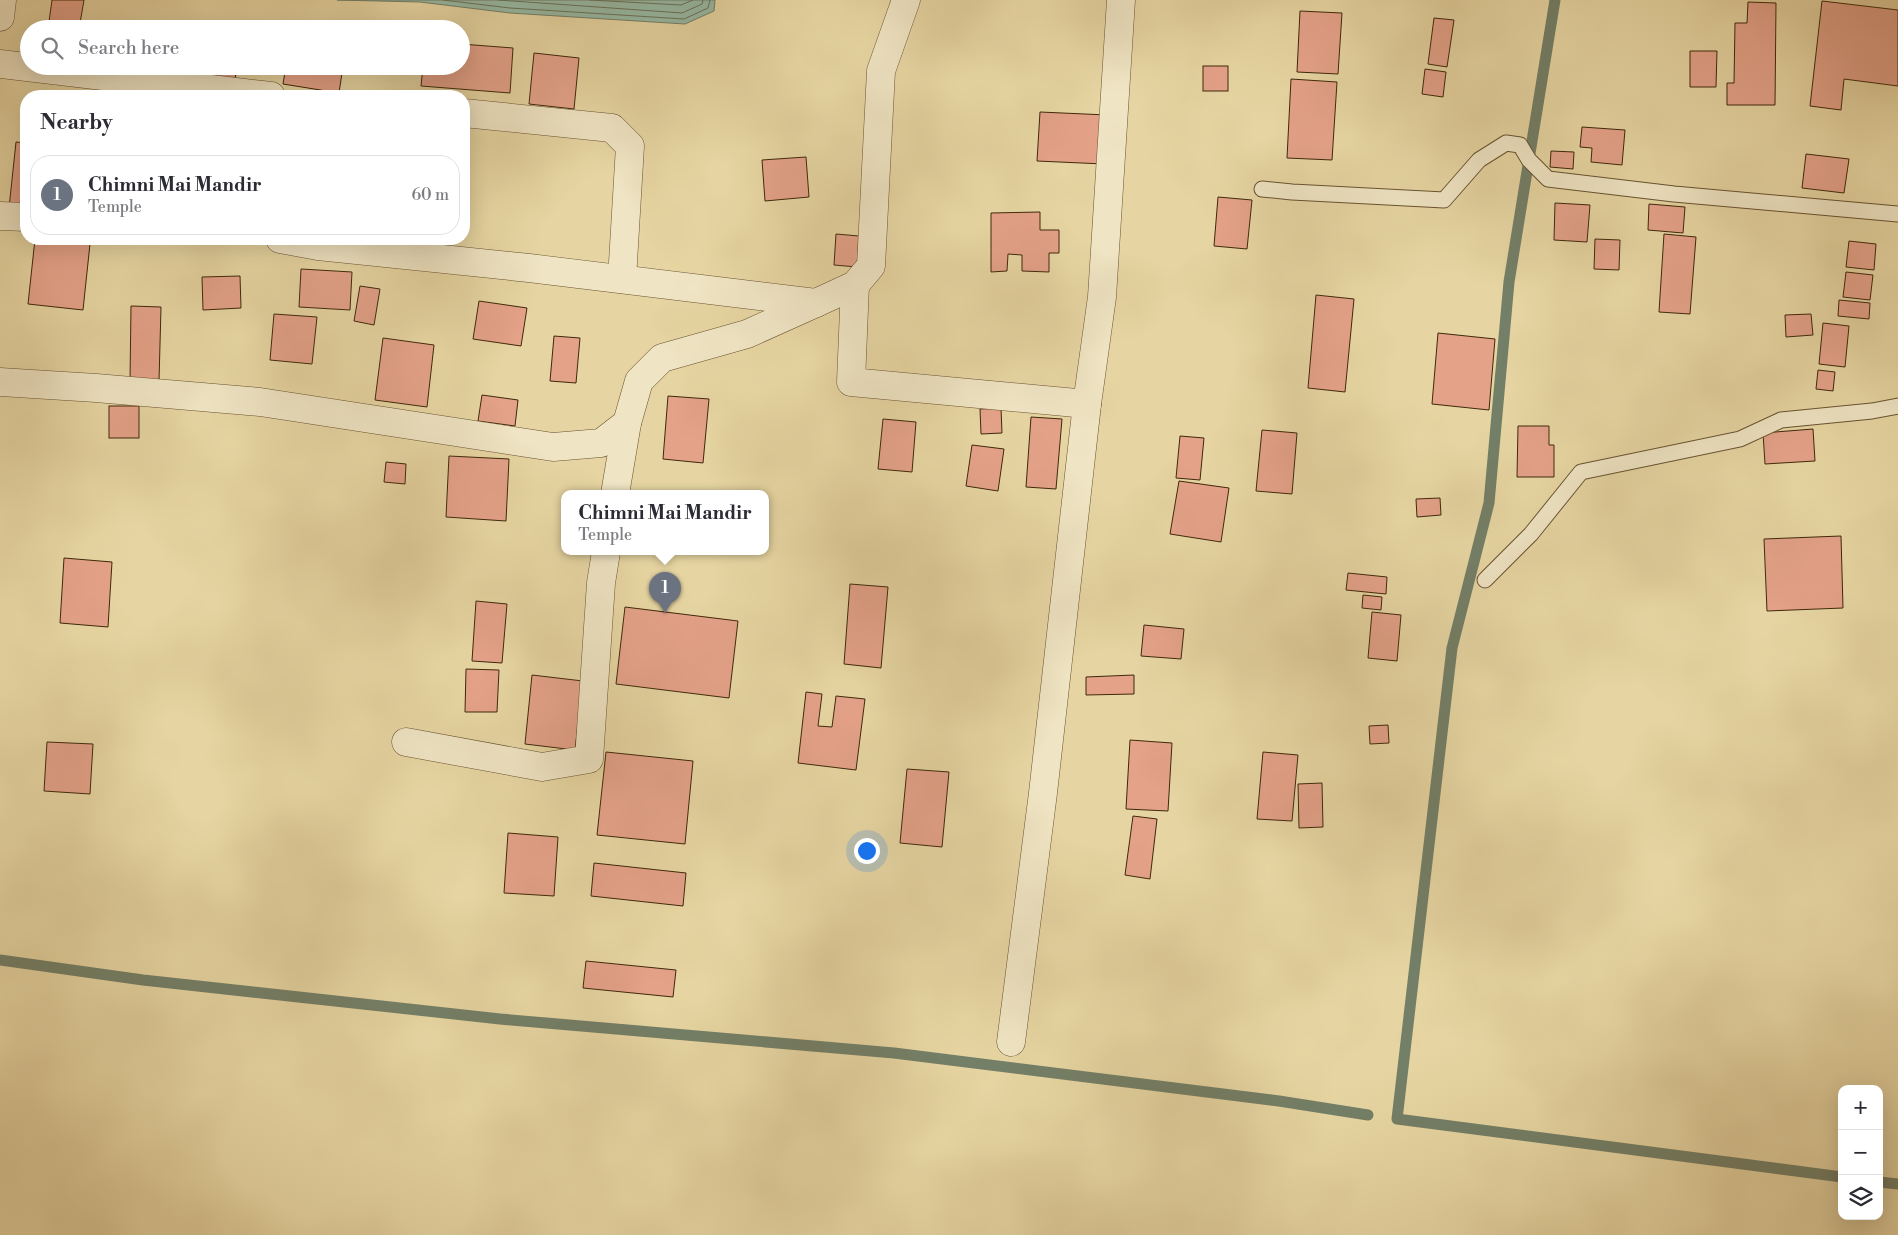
<!DOCTYPE html>
<html lang="en">
<head>
<meta charset="utf-8">
<style>
  :root { --surface:#fff; --page:#f7f7f7; --text:#2b2b33; --muted:#7c7c81; --line:#e1e1e2; --accent:#8f2418 }
  body { margin:0; font-family:"Libre Bodoni",serif; background:var(--page); color:var(--text) }
  .controls { position:absolute; right:15px; bottom:15px; display:grid; overflow:hidden; border-radius:10px; box-shadow:0 5px 20px #0002 }
  .controls button { width:45px; height:45px; display:grid; place-items:center; padding:0; border:0; border-bottom:1px solid var(--line); background:var(--surface); color:var(--text); font:25px sans-serif }
  .you { position:absolute; left:866px; top:850px; width:18px; height:18px; margin:-12px; border:4px solid #fff; border-radius:50%; background:#1a73e8; box-shadow:0 0 0 8px #1a73e833 }
  .badge { display:grid; place-items:center; width:32px; height:32px; border-radius:50%; background:var(--accent); color:#fff; font-size:16px; font-weight:700 }
  .pin { position:absolute; translate:-50% -41px; filter:drop-shadow(0 1px 2px #0008) }
  .pin::after { content:''; position:absolute; top:26px; width:18px; height:15px; background:inherit; clip-path:polygon(0 0,100% 0,50% 100%) }
  .popup { position:absolute; left:561px; top:490px; width:208px; height:65px; box-sizing:border-box; display:grid; place-content:center; border-radius:10px; background:var(--surface); filter:drop-shadow(0 1px 4px #0005); font-size:16px; white-space:nowrap; color:var(--muted) }
  .popup b { font-size:19px; color:var(--text) }
  .popup::after { content:''; position:absolute; left:50%; top:100%; margin-left:-10px; border:10px solid transparent; border-top-color:var(--surface) }
  .list { margin:0; padding:0; list-style:none }
  h2 { display:flex; justify-content:space-between; align-items:center; height:65px; margin:0; padding:0 20px; font-size:21px }
  h2 small { font-size:16px; font-weight:400; color:var(--muted) }
  .list li { display:grid; grid-template-columns:32px 1fr auto; gap:15px; align-items:center; box-sizing:border-box; height:80px; margin:0 10px 10px; padding:0 10px; border:1px solid var(--line); border-radius:20px }
  .list b { display:block; font-size:19px; white-space:nowrap }
  .list p { margin:0; font-size:16px; white-space:nowrap; color:var(--muted) }
  .list em { font-size:16px; font-style:normal; color:var(--muted) }
  .icon { flex:none; width:28px; height:28px; fill:none; stroke:currentColor; stroke-width:2; stroke-linecap:round; stroke-linejoin:round }
  .map { position:relative; flex:none; width:1898px; height:1235px; overflow:hidden }
  .search { position:absolute; background:var(--surface); box-shadow:0 5px 20px #0002; left:20px; top:20px; width:450px; height:55px; display:flex; align-items:center; gap:12px; box-sizing:border-box; padding:0 18px; border-radius:28px; color:var(--muted); font-size:19px }
  .panel { position:absolute; background:var(--surface); box-shadow:0 5px 20px #0002; left:20px; top:90px; width:450px; height:155px; border-radius:20px }
  .map>svg:first-child { display:block }
</style>
</head>
<body>
<div class="map">
<svg width="1898" height="1235" viewBox="0 0 1898 1235">
  <rect width="100%" height="100%" fill="#e6d5a2"/>
  <filter id="stains"><feTurbulence type="fractalNoise" baseFrequency=".004" numOctaves="4"/><feColorMatrix values="0 0 0 0 .2 0 0 0 0 .09 0 0 0 0 .02 0 0 0 .5 -.17"/></filter>
  <radialGradient id="worn" r=".72"><stop offset=".6" stop-color="#630" stop-opacity="0"/><stop offset="1" stop-color="#630" stop-opacity=".3"/></radialGradient>
  <polygon fill="#96b9a4" stroke="#737f67" points="337,0 715,0 714,11 685,24 510,13 420,2"/>
  <g fill="none" stroke-linecap="round" stroke-linejoin="round">
    <g stroke="#6a7058" stroke-width="1">
      <polyline points="443,0 510,8 684,19 708,8 710,0"/>
      <polyline points="498,0 682,13 702,4 703,0"/>
      <polyline points="590,0 681,5 693,0"/>
    </g>
    <g stroke="#737f67" stroke-width="11">
      <polyline points="1555,0 1509,282 1489,503 1452,648 1397,1119 1842,1177"/>
      <polyline points="0,960 143,980 500,1019 894,1053 1279,1101 1368,1115"/>
      <polyline points="1879,1182 1898,1184"/>
    </g>
  </g>
  <g fill="#e4a289" stroke="#3f280b">
    <polygon points="52,0 84,0 79,29 48,29"/>
    <polygon points="1822,1 1898,10 1898,86 1844,79 1841,110 1810,106"/>
    <polygon points="1748,2 1776,3 1775,105 1727,105 1727,83 1734,83 1735,23 1747,23"/>
    <polygon points="1300,11 1342,13 1338,74 1297,72"/>
    <polygon points="1434,18 1454,20 1447,67 1428,64"/>
    <polygon points="197,24 229,29 197,29"/>
    <polygon points="461,44 513,48 510,93 421,86 423,66 461,66"/>
    <polygon points="1690,51 1717,51 1716,87 1690,87"/>
    <polygon points="534,53 579,58 574,109 529,104"/>
    <polygon points="191,66 237,66 235,80 190,74"/>
    <polygon points="286,66 343,66 339,93 283,84"/>
    <rect x="1203" y="66" width="25" height="25"/>
    <polygon points="1425,69 1446,72 1443,97 1422,94"/>
    <polygon points="1291,79 1337,82 1332,160 1287,158"/>
    <polygon points="84,91 129,96 84,96"/>
    <polygon points="1040,112 1107,115 1104,164 1037,161"/>
    <polygon points="1582,127 1625,130 1622,165 1591,162 1592,148 1580,147"/>
    <polygon points="16,142 26,143 26,210 9,208"/>
    <polygon points="1551,151 1574,152 1573,169 1550,167"/>
    <polygon points="1806,154 1849,159 1844,193 1802,188"/>
    <polygon points="806,157 809,197 765,201 762,160"/>
    <polygon points="1218,197 1252,200 1247,249 1214,246"/>
    <polygon points="1555,203 1590,205 1587,242 1554,240"/>
    <polygon points="1649,204 1685,207 1683,233 1648,230"/>
    <polygon points="1040,212 1040,230 1059,230 1059,253 1049,253 1049,272 1022,271 1022,255 1008,254 1007,271 991,272 991,213"/>
    <polygon points="836,234 859,236 857,267 834,265"/>
    <polygon points="1664,234 1696,237 1690,314 1659,312"/>
    <polygon points="35,239 90,244 83,310 28,304"/>
    <polygon points="1595,239 1620,240 1619,270 1594,269"/>
    <polygon points="1849,241 1876,244 1874,270 1846,267"/>
    <polygon points="301,269 352,272 350,310 299,307"/>
    <polygon points="1846,272 1873,275 1870,300 1843,297"/>
    <polygon points="240,276 241,308 203,310 202,277"/>
    <polygon points="360,286 380,289 374,325 354,321"/>
    <polygon points="1316,295 1354,299 1345,392 1308,388"/>
    <polygon points="1839,300 1870,303 1869,319 1838,316"/>
    <polygon points="479,301 527,308 521,346 473,339"/>
    <polygon points="131,306 161,307 159,381 130,381"/>
    <polygon points="274,314 317,317 312,364 270,360"/>
    <polygon points="1811,314 1813,335 1786,337 1785,315"/>
    <polygon points="1823,323 1849,326 1845,367 1819,364"/>
    <polygon points="1438,333 1495,339 1489,410 1432,404"/>
    <polygon points="554,336 580,338 576,383 550,381"/>
    <polygon points="383,338 434,345 427,407 375,400"/>
    <polygon points="1818,370 1835,372 1833,391 1816,389"/>
    <polygon points="482,395 518,400 515,426 478,421"/>
    <polygon points="668,396 709,399 703,463 663,459"/>
    <rect x="109" y="406" width="30" height="32"/>
    <polygon points="1001,408 1002,433 981,434 980,409"/>
    <polygon points="1031,417 1062,419 1056,489 1026,487"/>
    <polygon points="883,419 916,422 912,472 878,469"/>
    <polygon points="1518,426 1549,426 1549,445 1554,445 1554,477 1517,477"/>
    <polygon points="1813,429 1815,461 1765,464 1763,433"/>
    <polygon points="1262,430 1297,433 1292,494 1256,491"/>
    <polygon points="1180,436 1204,438 1200,480 1176,478"/>
    <polygon points="972,445 1004,449 998,491 966,486"/>
    <polygon points="449,456 509,459 506,521 446,517"/>
    <polygon points="386,462 406,464 405,484 384,482"/>
    <polygon points="1179,481 1229,488 1221,542 1170,534"/>
    <polygon points="1440,498 1441,515 1417,517 1416,499"/>
    <polygon points="1841,536 1843,608 1767,611 1764,539"/>
    <polygon points="64,558 112,562 108,627 60,623"/>
    <polygon points="1348,573 1387,577 1386,594 1346,590"/>
    <polygon points="850,584 888,587 881,668 844,664"/>
    <polygon points="1363,595 1382,597 1381,610 1362,608"/>
    <polygon points="476,601 507,604 502,663 472,661"/>
    <polygon points="625,607 738,621 729,698 616,684"/>
    <polygon points="1372,612 1401,615 1397,661 1368,658"/>
    <polygon points="1144,625 1184,629 1181,659 1141,656"/>
    <polygon points="466,669 499,670 497,712 465,712"/>
    <polygon points="532,675 583,681 575,750 525,744"/>
    <polygon points="1134,675 1134,694 1086,695 1086,677"/>
    <polygon points="806,692 822,694 818,726 832,727 836,696 865,699 856,770 798,763"/>
    <polygon points="1388,725 1389,743 1370,744 1369,726"/>
    <polygon points="1130,740 1172,743 1168,811 1126,809"/>
    <polygon points="47,742 93,744 90,794 44,791"/>
    <polygon points="606,752 693,761 685,844 597,835"/>
    <polygon points="1263,752 1298,755 1292,821 1257,819"/>
    <polygon points="907,769 949,772 942,847 900,843"/>
    <polygon points="1322,783 1323,827 1299,828 1298,784"/>
    <polygon points="1133,816 1157,819 1150,879 1125,875"/>
    <polygon points="508,833 558,837 554,896 504,893"/>
    <polygon points="594,863 686,873 683,906 591,896"/>
    <polygon points="586,961 676,970 673,997 583,988"/>
  </g>
  <g fill="none" stroke-linecap="round" stroke-linejoin="round">
    <defs>
      <g id="service">
        <polyline points="1262,189 1292,192 1444,200 1479,160 1506,143 1520,145 1529,160 1548,179 1674,194 1898,214"/>
        <polyline points="1485,580 1531,534 1581,472 1740,439 1781,420 1872,411 1898,406"/>
      </g>
      <g id="minor">
        <polyline points="0,17 2,0"/>
        <polyline points="0,64 271,96"/>
        <polyline points="464,113 612,128 630,146 622,279"/>
        <polyline points="0,216 26,217"/>
        <polyline points="280,239 318,246 529,268 816,303 855,285 871,266 881,71 906,0"/>
        <polyline points="855,285 851,382 1087,404"/>
        <polyline points="0,382 96,388 260,402 553,447 601,443 627,423 639,381 662,358 747,334 816,303"/>
        <polyline points="615,494 627,423"/>
        <polyline points="406,742 542,767 589,759 601,583 606,552"/>
        <polyline points="1011,1042 1043,793 1087,404 1102,297 1121,0"/>
      </g>
    </defs>
    <use href="#service" stroke="#695331" stroke-width="17"/>
    <use href="#minor" stroke="#695331" stroke-width="29"/>
    <use href="#service" stroke="#efe4c3" stroke-width="15"/>
    <use href="#minor" stroke="#efe4c3" stroke-width="28"/>
  </g>
  <rect width="100%" height="100%" filter="url(#stains)"/>
  <rect width="100%" height="100%" fill="url(#worn)"/>
</svg>
<div class="controls">
<button>+</button>
<button>−</button>
<button><svg class="icon" aria-label="layers" viewBox="0 0 24 24"><path d="M12 4l9 5-9 5-9-5zM3 14l9 5 9-5"/></svg></button>
</div>
<div class="you"></div>
<div class="pin badge" style="left:665px;top:613px;background:#6b7280">1</div>
<div class="popup"><b>Chimni Mai Mandir</b>Temple</div>
<div class="search"><svg class="icon" aria-label="search" viewBox="0 0 24 24"><circle cx="10" cy="10" r="6"/><path d="M15 15l6 6"/></svg>Search here</div>
<section class="panel">
<h2>Nearby<small></small></h2>
<ul class="list">
<li><span class="badge" style="background:#6b7280">1</span><div><b>Chimni Mai Mandir</b><p>Temple</p></div><em>60 m</em></li>
</ul>
</section>
</div>
</body>
</html>
